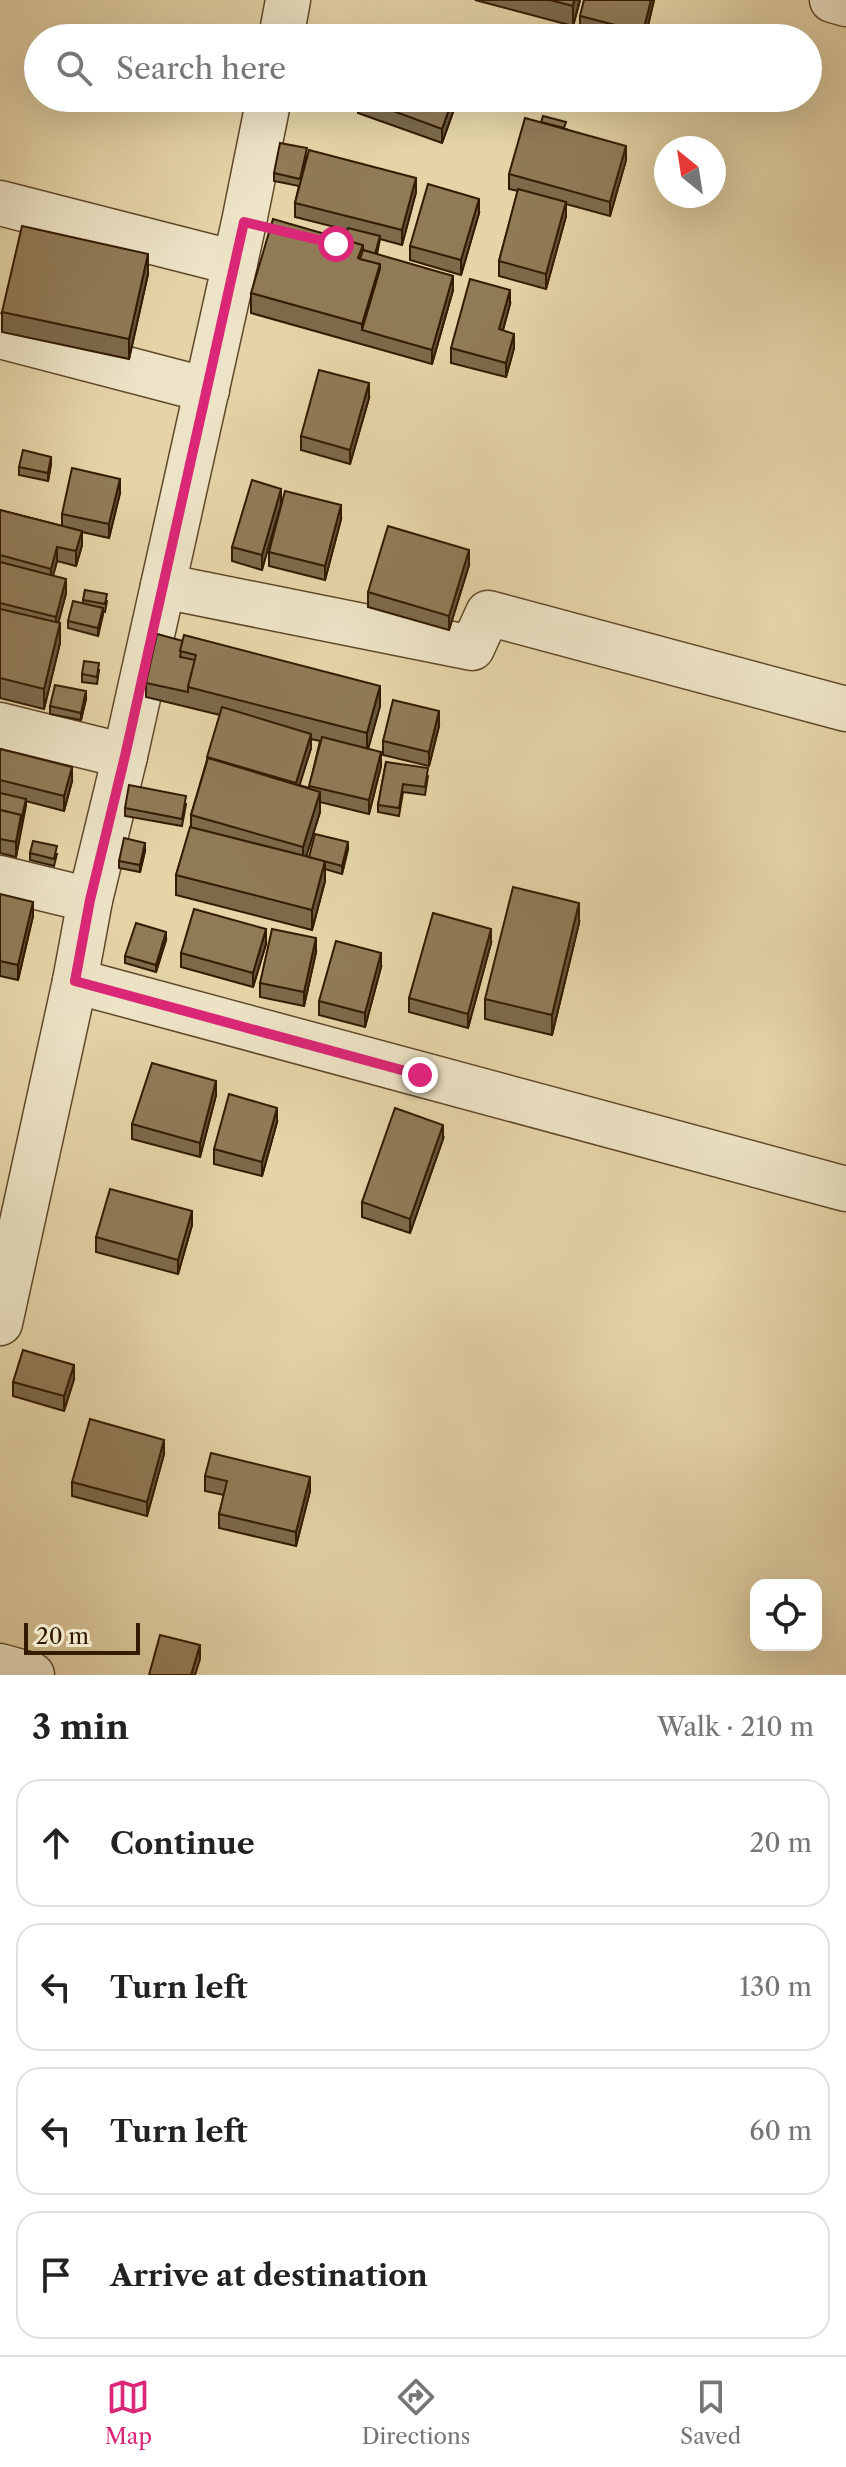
<!DOCTYPE html>
<html lang="en">
<head>
<meta charset="utf-8">
<style>
  :root { --surface:#fff; --page:#f2f2f2; --text:#222; --muted:#767676; --line:#e0e0e0; --accent:#db2777 }
  body { margin:0; font-family:"Libre Caslon Text",serif; background:var(--page); color:var(--text) }
  .controls { position:absolute; right:24px; bottom:24px; display:grid; overflow:hidden; border-radius:16px; box-shadow:0 8px 32px #0002 }
  .controls button { width:72px; height:72px; display:grid; place-items:center; padding:0; border:0; border-bottom:2px solid var(--line); background:var(--surface); color:var(--text); font:40px sans-serif }
  .compass { position:absolute; left:654px; top:136px; width:72px; height:72px; border-radius:50%; background:var(--surface); box-shadow:0 8px 32px #0002; rotate:330deg }
  .scale { position:absolute; left:24px; bottom:20px; width:116px; box-sizing:border-box; padding-left:8px; border:4px solid #341b00; border-top:0; font-size:22px; line-height:28px; white-space:nowrap; color:#341b00; -webkit-text-stroke:6px #ede3c6; paint-order:stroke }
  .stop { position:absolute; width:24px; height:24px; margin:-18px; border:6px solid #db2777; border-radius:50%; background:#fff }
  .stop.end { background:#db2777; border-color:#fff; box-shadow:0 2px 8px #0008 }
  .list { margin:0; padding:0; list-style:none }
  h2 { display:flex; justify-content:space-between; align-items:center; height:104px; margin:0; padding:0 32px; font-size:34px }
  h2 small { font-size:26px; font-weight:400; color:var(--muted) }
  .list li { display:grid; grid-template-columns:52px 1fr auto; gap:24px; align-items:center; box-sizing:border-box; height:128px; margin:0 16px 16px; padding:0 16px; border:2px solid var(--line); border-radius:24px }
  .list b { display:block; font-size:30px; white-space:nowrap }
  .list em { font-size:26px; font-style:normal; color:var(--muted) }
  .icon { flex:none; width:44px; height:44px; fill:none; stroke:currentColor; stroke-width:2; stroke-linecap:round; stroke-linejoin:round }
  .map { position:relative; flex:none; width:846px; height:1675px; overflow:hidden }
  .search { position:absolute; background:var(--surface); box-shadow:0 8px 32px #0002; left:24px; right:24px; top:24px; height:88px; display:flex; align-items:center; gap:20px; box-sizing:border-box; padding:0 28px; border-radius:44px; color:var(--muted); font-size:30px }
  .sheet { height:680px; background:var(--surface) }
  nav { display:flex; justify-content:space-around; align-items:center; box-sizing:border-box; height:112px; border-top:2px solid var(--line); background:var(--surface); font-size:22px; color:var(--muted) }
  nav a { display:grid; justify-items:center; gap:4px }
  nav .on { color:var(--accent) }
  .map>svg:first-child { display:block }
</style>
</head>
<body>
<div class="map">
<svg width="846" height="1675" viewBox="0 0 846 1675">
  <rect width="100%" height="100%" fill="#e4d4a7"/>
  <filter id="stains"><feTurbulence type="fractalNoise" baseFrequency=".0025" numOctaves="4"/><feColorMatrix values="0 0 0 0 .2 0 0 0 0 .09 0 0 0 0 .02 0 0 0 .5 -.17"/></filter>
  <radialGradient id="worn" r=".72"><stop offset=".6" stop-color="#630" stop-opacity="0"/><stop offset="1" stop-color="#630" stop-opacity=".3"/></radialGradient>
  <g fill="none" stroke-linecap="round" stroke-linejoin="round">
    <defs>
      <g id="minor">
        <polyline points="832,0 846,4"/>
        <polyline points="281,38 288,0"/>
        <polyline points="0,203 235,263"/>
        <polyline points="0,336 207,390"/>
        <polyline points="163,586 472,648 488,613 846,709"/>
        <polyline points="0,725 125,756"/>
        <polyline points="0,878 90,900"/>
        <polyline points="75,981 846,1189"/>
        <polyline points="0,1323 75,981 90,900 125,756 244,222 269,98"/>
        <polyline points="0,1666 32,1675"/>
      </g>
    </defs>
    <use href="#minor" stroke="#60492a" stroke-width="47"/>
    <use href="#minor" stroke="#ede3c6" stroke-width="44"/>
  </g>
  <g fill="#7c6a4b" stroke="#341b00" stroke-width="2" fill-rule="evenodd">
    <polygon points="475,0 580,0 573,26"/>
    <polygon points="654,0 645,38 609,38 580,31 580,16"/>
    <polygon points="358,98 458,98 442,143 358,113"/>
    <polygon points="566,129 626,160 610,216 566,204 566,216 546,289 499,276 499,261 518,191 509,189 509,174"/>
    <polygon points="307,156 304,169 416,192 402,245 380,239 377,254 453,290 432,364 251,313 251,293 345,240 347,230 295,217 295,203 299,186 274,181 274,173"/>
    <polygon points="479,213 461,275 410,260 410,246"/>
    <polygon points="148,274 129,359 2,332 2,312"/>
    <polygon points="510,304 503,330 514,348 506,377 451,363 451,348"/>
    <polygon points="369,398 350,464 301,450 301,436"/>
    <polygon points="51,464 48,481 19,475 19,467"/>
    <polygon points="281,489 262,570 232,561 232,547"/>
    <polygon points="120,493 109,538 82,532 82,545 76,566 57,561 53,575 66,593 58,623 60,643 44,709 0,698 0,510 62,526 62,514"/>
    <polygon points="341,519 325,580 269,566 269,552"/>
    <polygon points="469,565 449,630 368,607 368,592"/>
    <polygon points="85,590 107,601 105,612 103,611 98,636 68,628 68,621 83,603"/>
    <path d="M 157,634 L 380,706 L 368,748 L 381,766 L 369,814 L 320,802 L 320,812 L 306,856 L 309,857 L 348,849 L 342,874 L 325,869 L 325,881 L 312,930 L 176,895 L 176,875 L 191,827 L 191,815 L 220,715 L 146,697 L 146,683 ZM 311,739 L 320,741 L 309,788 L 299,785 L 311,748 Z"/>
    <polygon points="99,670 97,684 82,682 82,674"/>
    <polygon points="86,699 81,720 50,714 50,706"/>
    <polygon points="439,726 429,766 383,755 383,741"/>
    <polygon points="0,749 72,781 64,811 26,801 16,857 0,853"/>
    <polygon points="386,762 428,776 425,795 403,792 399,816 378,812 378,805"/>
    <polygon points="186,804 182,826 125,816 125,808"/>
    <polygon points="145,851 140,872 119,868 119,861"/>
    <polygon points="30,853 57,854 54,866 30,860"/>
    <polygon points="0,894 33,916 18,980 0,976"/>
    <polygon points="579,923 552,1035 485,1019 485,999"/>
    <polygon points="166,940 156,972 125,963 125,956"/>
    <polygon points="491,943 468,1028 409,1012 409,998"/>
    <polygon points="266,944 253,987 181,967 181,953"/>
    <polygon points="316,952 304,1006 260,997 260,983"/>
    <polygon points="381,967 365,1027 319,1015 319,1001"/>
    <polygon points="216,1095 200,1157 132,1139 132,1124"/>
    <polygon points="277,1122 262,1176 214,1164 214,1149"/>
    <polygon points="443,1139 410,1233 362,1217 362,1202"/>
    <polygon points="192,1225 178,1274 96,1252 96,1237"/>
    <polygon points="74,1379 64,1411 13,1396 13,1382"/>
    <polygon points="164,1454 147,1516 72,1496 72,1482"/>
    <polygon points="205,1476 310,1491 296,1546 219,1528 219,1514 224,1495 205,1491"/>
  </g>
  <g fill="#65563d" stroke="#341b00" stroke-width="2">
    <polygon points="574,0 580,0 573,26 573,6"/>
    <polygon points="651,0 654,0 645,38 643,38 643,32"/>
    <polygon points="453,98 458,98 442,143 442,129"/>
    <polygon points="626,146 626,160 610,216 610,202"/>
    <polygon points="416,178 416,192 402,245 402,230"/>
    <polygon points="479,199 479,213 461,275 461,260"/>
    <polygon points="566,202 566,216 546,289 546,274"/>
    <polygon points="148,254 148,274 129,359 129,339"/>
    <polygon points="380,264 380,284 362,330 362,324"/>
    <polygon points="453,276 453,290 432,364 432,350"/>
    <polygon points="510,290 510,304 499,344 499,329"/>
    <polygon points="514,334 514,348 506,377 506,363"/>
    <polygon points="369,383 369,398 350,464 350,450"/>
    <polygon points="51,457 51,464 48,481 48,473"/>
    <polygon points="120,479 120,493 109,538 109,524"/>
    <polygon points="281,489 281,504 262,570 262,555"/>
    <polygon points="341,505 341,519 325,580 325,566"/>
    <polygon points="82,531 82,545 76,566 76,551"/>
    <polygon points="57,547 57,561 51,583 51,569"/>
    <polygon points="469,550 469,565 449,630 449,616"/>
    <polygon points="66,579 66,593 56,632 56,617"/>
    <polygon points="103,608 103,615 98,636 98,628"/>
    <polygon points="60,623 60,643 44,709 44,689"/>
    <polygon points="380,686 380,706 367,753 367,733"/>
    <polygon points="86,691 86,699 81,720 81,713"/>
    <polygon points="439,711 439,726 429,766 429,752"/>
    <polygon points="311,734 311,748 296,797 296,783"/>
    <polygon points="381,752 381,766 369,814 369,800"/>
    <polygon points="72,767 72,781 64,811 64,796"/>
    <polygon points="320,792 320,812 303,867 303,847"/>
    <polygon points="26,799 26,806 16,857 16,842"/>
    <polygon points="348,842 348,849 342,874 342,866"/>
    <polygon points="145,843 145,851 140,872 140,865"/>
    <polygon points="325,861 325,881 312,930 312,910"/>
    <polygon points="33,902 33,916 18,980 18,965"/>
    <polygon points="579,903 579,923 552,1035 552,1015"/>
    <polygon points="266,929 266,944 253,987 253,973"/>
    <polygon points="491,929 491,943 468,1028 468,1014"/>
    <polygon points="166,932 166,940 156,972 156,965"/>
    <polygon points="316,938 316,952 304,1006 304,992"/>
    <polygon points="381,953 381,967 365,1027 365,1013"/>
    <polygon points="216,1081 216,1095 200,1157 200,1143"/>
    <polygon points="277,1108 277,1122 262,1176 262,1162"/>
    <polygon points="443,1125 443,1139 410,1233 410,1219"/>
    <polygon points="192,1211 192,1225 178,1274 178,1260"/>
    <polygon points="74,1365 74,1379 64,1411 64,1396"/>
    <polygon points="164,1440 164,1454 147,1516 147,1502"/>
    <polygon points="310,1477 310,1491 296,1546 296,1532"/>
    <polygon points="200,1645 200,1659 195,1675 191,1675"/>
  </g>
  <g fill="#907b57" stroke="#341b00" stroke-width="2">
    <polygon points="550,0 574,0 573,6"/>
    <polygon points="584,0 651,0 643,32 580,16"/>
    <polygon points="358,98 453,98 442,129"/>
    <polygon points="543,116 566,122 564,128 541,122"/>
    <polygon points="525,118 626,146 610,202 509,174"/>
    <polygon points="280,143 307,148 300,179 274,173"/>
    <polygon points="309,150 416,178 402,230 295,203"/>
    <polygon points="428,184 479,199 461,260 410,246"/>
    <polygon points="518,189 566,202 546,274 499,261"/>
    <polygon points="273,219 363,245 358,258 380,264 362,324 251,293"/>
    <polygon points="22,226 148,254 129,339 2,312"/>
    <polygon points="348,228 380,236 375,254 363,250 363,245 345,240"/>
    <polygon points="363,250 453,276 432,350 362,330 380,269 380,264 360,259"/>
    <polygon points="470,279 510,290 499,329 514,334 506,363 451,348"/>
    <polygon points="319,370 369,383 350,450 301,436"/>
    <polygon points="23,450 51,457 48,473 19,467"/>
    <polygon points="72,468 120,479 109,524 62,514"/>
    <polygon points="252,480 281,489 262,555 232,547"/>
    <polygon points="285,491 341,505 325,566 269,552"/>
    <polygon points="0,510 82,531 76,551 57,547 51,569 0,555"/>
    <polygon points="388,526 469,550 449,616 368,592"/>
    <polygon points="0,562 66,579 56,617 0,603"/>
    <polygon points="85,590 107,594 105,604 83,600"/>
    <polygon points="73,601 103,608 98,628 68,621"/>
    <polygon points="0,609 60,623 44,689 0,678"/>
    <polygon points="157,634 183,641 180,657 195,660 188,687 188,692 146,683"/>
    <polygon points="184,635 380,686 367,733 188,687 196,655 180,651"/>
    <polygon points="84,661 99,663 97,677 82,674"/>
    <polygon points="55,685 86,691 81,713 50,706"/>
    <polygon points="393,700 439,711 429,752 383,741"/>
    <polygon points="222,707 311,734 296,783 207,757"/>
    <polygon points="322,737 381,752 369,800 309,786"/>
    <polygon points="0,749 72,767 64,796 0,780"/>
    <polygon points="208,758 320,792 303,847 191,815"/>
    <polygon points="386,762 428,768 425,787 403,784 399,808 378,805"/>
    <polygon points="129,785 186,796 182,819 125,808"/>
    <polygon points="0,793 26,799 21,821 21,815 0,810"/>
    <polygon points="0,810 21,815 16,842 0,839"/>
    <polygon points="190,827 325,861 312,910 176,875"/>
    <polygon points="315,834 348,842 342,866 309,857"/>
    <polygon points="124,838 145,843 140,865 119,861"/>
    <polygon points="33,841 57,846 54,859 30,853"/>
    <polygon points="513,887 579,903 552,1015 485,999"/>
    <polygon points="0,894 33,902 18,965 0,961"/>
    <polygon points="194,909 266,929 253,973 181,953"/>
    <polygon points="433,913 491,929 468,1014 409,998"/>
    <polygon points="136,923 166,932 156,965 125,956"/>
    <polygon points="272,929 316,938 304,992 260,983"/>
    <polygon points="336,941 381,953 365,1013 319,1001"/>
    <polygon points="152,1063 216,1081 200,1143 132,1124"/>
    <polygon points="229,1094 277,1108 262,1162 214,1149"/>
    <polygon points="395,1108 443,1125 410,1219 362,1202"/>
    <polygon points="110,1189 192,1211 178,1260 96,1237"/>
    <polygon points="23,1350 74,1365 64,1396 13,1382"/>
    <polygon points="90,1419 164,1440 147,1502 72,1482"/>
    <polygon points="211,1453 310,1477 296,1532 219,1514 227,1481 205,1476"/>
    <polygon points="160,1635 200,1645 191,1675 149,1675"/>
  </g>
  <g fill="none" stroke-linecap="round" stroke-linejoin="round">
    <polyline stroke="#db2777" stroke-width="10" points="336,244 244,222 125,756 90,900 75,981 420,1075"/>
  </g>
  <rect width="100%" height="100%" filter="url(#stains)"/>
  <rect width="100%" height="100%" fill="url(#worn)"/>
</svg>
<div class="controls">
<button><svg class="icon" aria-label="locate" viewBox="0 0 24 24"><circle cx="12" cy="12" r="6"/><path d="M12 2v4M12 18v4M2 12h4M18 12h4"/></svg></button>
</div>
<svg class="compass" viewBox="-18 -18 36 36"><path d="M0-13l5 13h-10z" fill="#e53935"/><path d="M0 13l5-13h-10z" fill="#767676"/></svg>
<div class="scale">20 m</div>
<div class="stop" style="left:336px;top:244px"></div>
<div class="stop end" style="left:420px;top:1075px"></div>
<div class="search"><svg class="icon" aria-label="search" viewBox="0 0 24 24"><circle cx="10" cy="10" r="6"/><path d="M15 15l6 6"/></svg>Search here</div>
</div>
<section class="sheet">
<h2>3 min<small>Walk · 210 m</small></h2>
<ul class="list">
<li><svg class="icon" aria-label="ahead" viewBox="0 0 24 24"><path d="M12 20V5M6 11l6-6 6 6"/></svg><div><b>Continue</b></div><em>20 m</em></li>
<li><svg class="icon" aria-label="left" viewBox="0 0 24 24"><path d="M17 20v-9H6M10 6l-5 5 5 5"/></svg><div><b>Turn left</b></div><em>130 m</em></li>
<li><svg class="icon" aria-label="left" viewBox="0 0 24 24"><path d="M17 20v-9H6M10 6l-5 5 5 5"/></svg><div><b>Turn left</b></div><em>60 m</em></li>
<li><svg class="icon" aria-label="arrive" viewBox="0 0 24 24"><path d="M6 21V4h12l-3 4 3 4H6"/></svg><div><b>Arrive at destination</b></div></li>
</ul>
</section>
<nav>
<a class="on"><svg class="icon" aria-label="map" viewBox="0 0 24 24"><path d="M3 6l6-2 6 2 6-2v14l-6 2-6-2-6 2zM9 4v14M15 6v14"/></svg>Map</a>
<a><svg class="icon" aria-label="directions" viewBox="0 0 24 24"><path d="M12 3l9 9-9 9-9-9zM9 14v-3h6M13 9l2 2-2 2"/></svg>Directions</a>
<a><svg class="icon" aria-label="saved" viewBox="0 0 24 24"><path d="M7 4h10v16l-5-4-5 4z"/></svg>Saved</a>
</nav>
</body>
</html>
